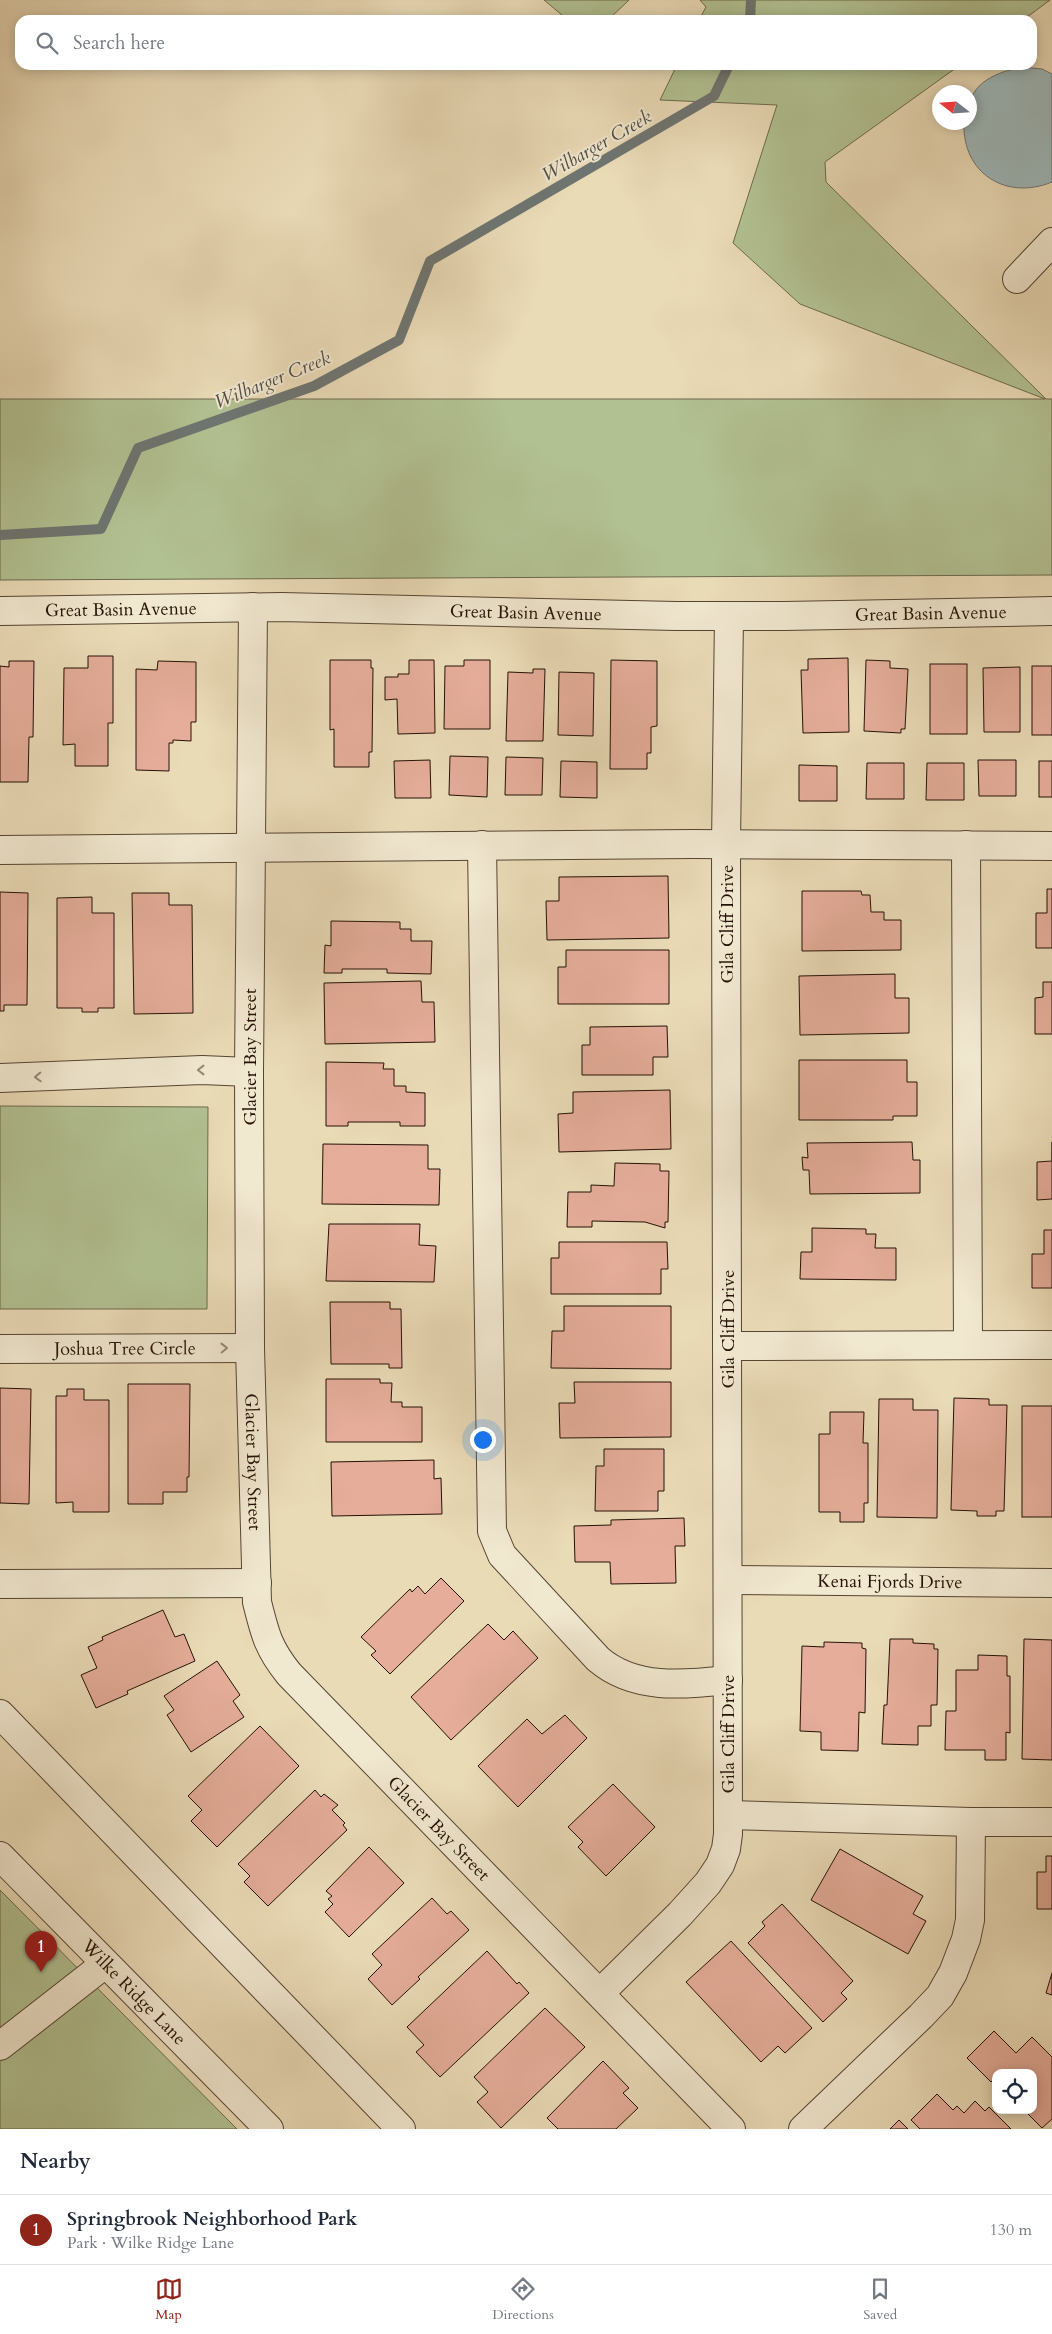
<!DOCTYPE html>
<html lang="en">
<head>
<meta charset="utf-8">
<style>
  :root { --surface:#fff; --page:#f6f6f7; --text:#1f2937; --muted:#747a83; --line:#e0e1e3; --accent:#8f2418 }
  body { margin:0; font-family:Cardo,serif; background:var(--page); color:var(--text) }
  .controls { position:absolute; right:15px; bottom:15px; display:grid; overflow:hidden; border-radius:10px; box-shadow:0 2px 12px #0003 }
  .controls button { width:45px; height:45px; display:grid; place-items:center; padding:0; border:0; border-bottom:1px solid var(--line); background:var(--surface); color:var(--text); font:25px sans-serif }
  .compass { position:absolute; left:932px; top:85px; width:45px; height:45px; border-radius:50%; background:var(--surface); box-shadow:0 2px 12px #0003; rotate:287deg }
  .you { position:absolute; left:482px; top:1439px; width:18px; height:18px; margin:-12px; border:4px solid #fff; border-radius:50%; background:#1a73e8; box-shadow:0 0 0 8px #1a73e833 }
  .badge { display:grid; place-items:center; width:32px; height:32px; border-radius:50%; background:var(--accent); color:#fff; font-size:16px; font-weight:700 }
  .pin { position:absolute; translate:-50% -41px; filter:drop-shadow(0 1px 2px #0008) }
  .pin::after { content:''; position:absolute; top:26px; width:18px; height:15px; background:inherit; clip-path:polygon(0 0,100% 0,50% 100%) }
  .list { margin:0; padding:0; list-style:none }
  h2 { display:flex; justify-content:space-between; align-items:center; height:65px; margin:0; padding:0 20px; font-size:21px }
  h2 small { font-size:16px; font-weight:400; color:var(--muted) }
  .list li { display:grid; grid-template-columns:32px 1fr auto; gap:15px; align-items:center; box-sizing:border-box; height:70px; padding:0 20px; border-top:1px solid var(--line) }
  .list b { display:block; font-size:19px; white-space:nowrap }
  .list p { margin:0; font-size:16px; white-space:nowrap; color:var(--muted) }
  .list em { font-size:16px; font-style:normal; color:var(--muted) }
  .icon { flex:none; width:28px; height:28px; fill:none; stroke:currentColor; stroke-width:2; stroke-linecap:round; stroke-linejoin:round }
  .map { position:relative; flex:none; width:1052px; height:2129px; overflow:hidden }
  .search { position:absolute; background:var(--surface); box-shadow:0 2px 12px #0003; left:15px; right:15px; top:15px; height:55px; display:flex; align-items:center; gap:12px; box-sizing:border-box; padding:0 18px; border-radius:15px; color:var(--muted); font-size:19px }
  .sheet { height:135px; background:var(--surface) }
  nav { display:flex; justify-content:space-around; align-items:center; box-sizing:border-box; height:70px; border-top:1px solid var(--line); background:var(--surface); font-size:14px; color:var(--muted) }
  nav a { display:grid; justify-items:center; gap:2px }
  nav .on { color:var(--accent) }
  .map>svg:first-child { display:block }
</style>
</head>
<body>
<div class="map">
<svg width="1052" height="2129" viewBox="0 0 1052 2129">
  <rect width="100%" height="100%" fill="#eadbb7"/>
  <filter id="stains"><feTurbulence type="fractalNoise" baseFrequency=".004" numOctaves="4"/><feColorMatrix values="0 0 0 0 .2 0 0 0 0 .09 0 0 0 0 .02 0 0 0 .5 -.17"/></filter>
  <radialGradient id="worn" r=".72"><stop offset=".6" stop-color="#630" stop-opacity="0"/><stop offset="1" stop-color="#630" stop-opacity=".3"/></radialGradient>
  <g fill="#b2c192" stroke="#6c694c">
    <polygon points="544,0 629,0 608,20 568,20"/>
    <polygon points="700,0 1050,0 1023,20 699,20 706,7"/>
    <polygon points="677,65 960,65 825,162 826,182 1046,399 1052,399 1052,575 0,580 0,399 1045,399 800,304 733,243 777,105 660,100"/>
    <polygon points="0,1106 208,1107 207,1309 0,1309"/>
    <polygon points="0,1890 237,2129 0,2129"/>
  </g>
  <path fill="#9eb8ba" stroke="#6e7572" d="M 1022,67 L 1042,69 L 1052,74 L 1052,182 C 1006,201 962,173 964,123 L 970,122 C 970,116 968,109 970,103 C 975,79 1003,71 1022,67 Z"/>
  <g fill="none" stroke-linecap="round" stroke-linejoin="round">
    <g stroke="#6e7572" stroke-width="10">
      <polyline points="750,20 751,0"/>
      <polyline points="0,535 101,529 138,448 314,386 399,340 430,261 714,96 729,65"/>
    </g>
  </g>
  <g fill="#e5ad9a" stroke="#251105">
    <polygon points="88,656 113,656 113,723 108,723 108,766 75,766 75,744 63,745 64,668 88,668"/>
    <polygon points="848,658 849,732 803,733 801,670 808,670 808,659"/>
    <polygon points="330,660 371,660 371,668 373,668 372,752 369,752 369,767 334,767 334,729 330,730"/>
    <polygon points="409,660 434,660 435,733 398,734 397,699 385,700 385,677 398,677 398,674 409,674"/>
    <polygon points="464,660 490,660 490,729 444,729 445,666 464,666"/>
    <polygon points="611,660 657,661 657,726 651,727 651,753 647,753 647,769 610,769"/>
    <polygon points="866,660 890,661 890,668 908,669 905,729 901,729 901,733 864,731"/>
    <polygon points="9,661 34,661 33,737 29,737 28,782 0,782 0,666 9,667"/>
    <polygon points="158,661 196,662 196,722 191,722 191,741 173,740 173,743 169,743 169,771 136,770 136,669 157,670"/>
    <rect x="930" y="664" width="37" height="70"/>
    <rect x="1032" y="666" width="20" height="69"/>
    <polygon points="1020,667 1020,732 984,732 983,668"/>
    <polygon points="533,669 545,669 543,741 506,741 508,672 533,673"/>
    <polygon points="559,672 594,673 593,736 558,735"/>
    <polygon points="450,756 488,757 487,797 449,795"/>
    <polygon points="506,757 543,758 542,795 505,795"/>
    <polygon points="430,760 431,798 395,798 394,761"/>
    <polygon points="978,760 1016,760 1016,796 979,796"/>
    <polygon points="561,761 597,762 597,798 560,797"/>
    <rect x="1039" y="761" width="13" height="36"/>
    <polygon points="867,763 904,763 904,799 866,799"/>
    <polygon points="927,763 964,763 964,800 926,800"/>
    <polygon points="799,765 837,766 837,801 799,801"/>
    <polygon points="668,876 669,938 547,940 546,901 559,901 559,877"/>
    <polygon points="1047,889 1052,889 1052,948 1036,948 1036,913 1047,913"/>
    <polygon points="802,891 861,891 862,895 870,895 871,912 884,912 884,920 901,920 901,950 802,951"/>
    <polygon points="0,892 28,893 27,1005 4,1005 4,1011 0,1011"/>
    <polygon points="132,893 169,893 169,905 192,905 193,1013 134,1014"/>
    <polygon points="92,897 92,913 114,913 114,1008 98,1008 98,1012 82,1012 82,1008 57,1008 57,898"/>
    <polygon points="331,921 400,922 400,929 411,929 411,941 432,941 431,974 387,973 387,969 342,969 342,973 324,973 325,945 331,946"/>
    <polygon points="566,950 669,950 669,1004 558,1004 558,967 566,967"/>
    <polygon points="895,974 895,998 909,998 909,1033 800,1035 799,976"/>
    <polygon points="421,981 422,1002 434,1002 435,1042 325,1044 324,983"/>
    <polygon points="1043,982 1052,982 1052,1034 1035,1034 1035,998 1043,997"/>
    <polygon points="667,1026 668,1057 653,1057 653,1075 582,1075 582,1045 590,1045 590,1027"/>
    <polygon points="799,1060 907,1060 907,1082 917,1082 917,1116 893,1116 893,1120 799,1120"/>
    <polygon points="326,1062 384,1063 383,1069 394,1069 394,1086 406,1086 406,1092 425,1093 425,1126 400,1126 400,1122 348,1122 348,1126 326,1126"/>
    <polygon points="670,1090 671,1149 559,1152 558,1114 573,1113 573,1092"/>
    <polygon points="912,1142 913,1160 920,1160 920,1193 810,1194 809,1170 803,1170 802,1157 808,1158 807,1143"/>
    <polygon points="1052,1142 1052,1199 1037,1200 1037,1162 1052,1161"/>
    <polygon points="323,1144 428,1145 428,1169 440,1169 439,1205 322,1204"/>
    <polygon points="615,1163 660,1164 660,1171 669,1171 668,1222 665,1222 665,1228 645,1222 592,1221 592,1227 567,1227 568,1192 591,1192 591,1185 614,1186"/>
    <polygon points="329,1224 420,1224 419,1245 436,1246 434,1282 326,1281"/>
    <polygon points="812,1228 866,1229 866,1234 876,1234 875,1248 896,1248 896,1280 800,1279 801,1252 812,1252"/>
    <polygon points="1044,1230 1052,1230 1052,1288 1032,1288 1032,1254 1044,1254"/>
    <polygon points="559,1242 667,1242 668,1269 661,1269 661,1294 551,1294 551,1258 559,1258"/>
    <polygon points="330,1302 390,1302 390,1309 401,1309 402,1368 389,1368 389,1364 331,1364"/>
    <polygon points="564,1306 671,1306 671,1369 551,1368 552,1331 564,1331"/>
    <polygon points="326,1379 380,1379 380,1383 392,1383 391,1402 402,1402 402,1407 422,1407 422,1442 326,1442"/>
    <polygon points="574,1382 671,1382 671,1437 560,1438 559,1403 575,1403"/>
    <polygon points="128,1384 190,1384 189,1477 187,1477 187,1492 163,1492 163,1504 128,1504"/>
    <polygon points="0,1388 31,1389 29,1504 0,1503"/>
    <polygon points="67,1389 84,1389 84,1400 109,1400 109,1512 73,1512 73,1502 56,1503 56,1396 67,1396"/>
    <polygon points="954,1398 989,1399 989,1405 1007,1405 1004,1511 996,1511 996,1516 977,1516 977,1511 951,1510"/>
    <polygon points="879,1399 913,1399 913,1410 938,1410 937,1518 877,1517"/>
    <rect x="1022" y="1406" width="30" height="111"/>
    <polygon points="830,1412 864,1412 863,1443 868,1443 868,1503 864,1503 864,1522 840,1522 840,1512 819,1512 819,1434 830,1434"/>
    <polygon points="604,1449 664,1449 664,1491 658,1491 658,1511 595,1511 596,1466 604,1466"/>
    <polygon points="434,1460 434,1479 441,1478 442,1514 332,1516 331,1462"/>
    <polygon points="684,1518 685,1546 675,1546 676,1583 611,1584 610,1562 575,1562 574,1526 611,1525 611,1520"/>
    <polygon points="441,1578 464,1601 390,1674 371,1655 376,1651 361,1637 410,1589 412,1592 418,1586 425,1594"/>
    <polygon points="163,1610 175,1637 184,1634 195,1661 127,1691 128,1694 96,1708 81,1675 97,1668 88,1647 103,1640 102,1637"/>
    <polygon points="488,1624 504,1640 513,1631 538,1658 451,1740 411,1697"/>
    <polygon points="890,1639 913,1639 913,1643 934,1644 934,1649 938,1649 937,1705 931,1705 931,1726 918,1726 918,1745 882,1744 884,1705 887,1705"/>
    <polygon points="1024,1639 1052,1640 1052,1760 1022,1759"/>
    <polygon points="824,1642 862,1643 862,1648 866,1649 865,1713 859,1712 858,1751 821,1750 821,1732 800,1731 802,1646 824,1647"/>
    <polygon points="978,1655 1007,1656 1007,1676 1010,1676 1010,1733 1006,1732 1006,1760 985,1760 985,1750 945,1750 946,1711 956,1711 956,1670 978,1670"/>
    <polygon points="217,1661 240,1695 233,1701 244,1717 191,1752 167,1715 174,1710 164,1696"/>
    <polygon points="565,1715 587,1738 518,1807 478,1766 527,1719 542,1734"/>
    <polygon points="260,1726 299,1766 217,1847 191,1821 202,1810 188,1796"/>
    <polygon points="613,1784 655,1827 606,1876 578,1847 583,1842 568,1827"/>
    <polygon points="315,1790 321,1797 324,1794 338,1805 332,1810 345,1823 343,1825 347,1830 268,1906 244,1882 250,1876 238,1864"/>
    <polygon points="369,1847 404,1883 349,1937 325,1912 333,1904 328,1899 332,1896 326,1891"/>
    <polygon points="840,1849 923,1896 913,1914 926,1921 908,1954 811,1900"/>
    <polygon points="1046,1856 1052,1856 1052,1909 1037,1909 1037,1872 1046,1872"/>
    <polygon points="432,1898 447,1914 451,1911 469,1930 418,1977 420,1979 392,2005 368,1979 382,1965 372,1954"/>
    <polygon points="782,1904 853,1981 841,1993 847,1999 823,2022 748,1943 765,1926 762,1922"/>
    <polygon points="731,1941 812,2028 785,2053 778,2046 761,2062 686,1982"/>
    <polygon points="487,1951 517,1984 519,1982 529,1993 440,2077 416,2052 424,2045 407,2027"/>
    <polygon points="1052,1973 1052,1995 1046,1993"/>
    <polygon points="545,2008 585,2047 501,2128 477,2102 488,2092 474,2077"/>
    <polygon points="994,2031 1016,2053 1032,2037 1052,2057 1052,2119 1042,2128 1024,2110 1033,2110 1033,2073 996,2073 996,2081 994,2079 991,2082 967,2058"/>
    <polygon points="603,2061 629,2088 623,2093 638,2108 616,2129 558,2129 547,2118"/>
    <polygon points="937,2094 953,2110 957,2106 964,2113 975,2101 985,2111 989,2107 1011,2129 920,2129 911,2120"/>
    <polygon points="899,2120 908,2129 890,2129"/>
  </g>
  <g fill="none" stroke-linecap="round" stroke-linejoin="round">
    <defs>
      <g id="minor">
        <polyline points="1017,279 1052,242"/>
        <path id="s1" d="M 253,607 L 249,1072 L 250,1348 L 257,1602 C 265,1634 268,1648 289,1674 L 731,2129"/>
        <path id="s2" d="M 0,611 L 281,607 L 676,616 L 784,616 L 1052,611"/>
        <path d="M 482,845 L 492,1531 L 502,1555 L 598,1659 C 634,1690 683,1685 728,1680"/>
        <polyline points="966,845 968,1345"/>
        <polyline points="0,850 693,844 1052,846"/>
        <polyline points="0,1078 202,1070 249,1072"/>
        <polyline points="728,1346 1052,1345"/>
        <path id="s3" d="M 0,1349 L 250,1348"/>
        <path id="s4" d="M 728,1580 L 1052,1583"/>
        <polyline points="0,1584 257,1583"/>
        <polyline points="0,1714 401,2129"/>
        <polyline points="729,1815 971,1822 1052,1822"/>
        <path id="s5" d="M 0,1856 L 269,2129"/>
        <polyline points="600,1993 680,1914 708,1883 720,1865 726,1849 728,1834 726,845 729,616"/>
        <polyline points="0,2046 105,1964"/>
        <polyline points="803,2129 921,2016 940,1996 953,1973 966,1939 970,1920 971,1822"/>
      </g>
    </defs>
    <use href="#minor" stroke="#564432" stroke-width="30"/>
    <use href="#minor" stroke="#f1e8d0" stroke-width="28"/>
  </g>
  <defs><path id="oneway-chevron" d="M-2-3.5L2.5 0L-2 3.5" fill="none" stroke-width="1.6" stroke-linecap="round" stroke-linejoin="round" transform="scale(1.25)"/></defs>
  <g stroke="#958775">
    <use href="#oneway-chevron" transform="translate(201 1070) rotate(180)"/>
    <use href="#oneway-chevron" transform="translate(38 1077) rotate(178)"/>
    <use href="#oneway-chevron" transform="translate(224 1348) rotate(-1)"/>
  </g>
  <g text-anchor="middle" stroke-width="4" stroke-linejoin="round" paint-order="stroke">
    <g font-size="18" fill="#251105" stroke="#f1e8d0">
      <text dy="6" stroke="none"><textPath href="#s2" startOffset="121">Great Basin Avenue</textPath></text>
      <text dy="6" stroke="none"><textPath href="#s2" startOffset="526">Great Basin Avenue</textPath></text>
      <text dy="6" stroke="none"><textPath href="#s2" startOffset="931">Great Basin Avenue</textPath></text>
      <text transform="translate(727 924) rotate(-90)" y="6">Gila Cliff Drive</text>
      <text transform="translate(250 1057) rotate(-90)" y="6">Glacier Bay Street</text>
      <text transform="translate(728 1329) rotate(-90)" y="6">Gila Cliff Drive</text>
      <text dy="6" stroke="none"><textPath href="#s3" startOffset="125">Joshua Tree Circle</textPath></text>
      <text dy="6" stroke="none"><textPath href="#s1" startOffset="855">Glacier Bay Street</textPath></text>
      <text dy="6" stroke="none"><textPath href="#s4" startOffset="162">Kenai Fjords Drive</textPath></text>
      <text transform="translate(728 1734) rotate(-90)" y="6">Gila Cliff Drive</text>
      <text dy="6" stroke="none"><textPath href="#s1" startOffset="1290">Glacier Bay Street</textPath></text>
      <text dy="6" stroke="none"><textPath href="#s5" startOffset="191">Wilke Ridge Lane</textPath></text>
    </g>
    <g font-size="19" font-style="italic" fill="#4f4b44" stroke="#f1e8d0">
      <text transform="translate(596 145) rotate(-30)" y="7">Wilbarger Creek</text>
      <text transform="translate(272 379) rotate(-22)" y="7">Wilbarger Creek</text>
    </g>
  </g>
  <rect width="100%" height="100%" filter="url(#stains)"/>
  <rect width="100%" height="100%" fill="url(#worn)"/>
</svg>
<div class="controls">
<button><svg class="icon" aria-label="locate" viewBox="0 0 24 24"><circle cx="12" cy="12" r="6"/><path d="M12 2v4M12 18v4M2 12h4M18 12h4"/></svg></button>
</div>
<svg class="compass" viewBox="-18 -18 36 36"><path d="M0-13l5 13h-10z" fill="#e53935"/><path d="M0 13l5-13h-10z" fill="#747a83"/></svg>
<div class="you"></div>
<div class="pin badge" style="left:41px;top:1972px">1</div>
<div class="search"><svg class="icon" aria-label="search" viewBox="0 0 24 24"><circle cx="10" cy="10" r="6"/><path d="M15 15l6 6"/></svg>Search here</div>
</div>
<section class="sheet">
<h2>Nearby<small></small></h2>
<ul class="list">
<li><span class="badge">1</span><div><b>Springbrook Neighborhood Park</b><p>Park · Wilke Ridge Lane</p></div><em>130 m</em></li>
</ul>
</section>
<nav>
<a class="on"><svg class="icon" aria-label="map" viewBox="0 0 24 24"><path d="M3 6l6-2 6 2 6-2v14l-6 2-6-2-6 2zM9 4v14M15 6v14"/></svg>Map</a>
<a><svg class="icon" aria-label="directions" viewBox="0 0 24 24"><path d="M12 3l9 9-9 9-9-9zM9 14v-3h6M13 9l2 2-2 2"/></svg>Directions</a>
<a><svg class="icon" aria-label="saved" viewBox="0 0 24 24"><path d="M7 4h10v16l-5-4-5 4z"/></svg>Saved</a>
</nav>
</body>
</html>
